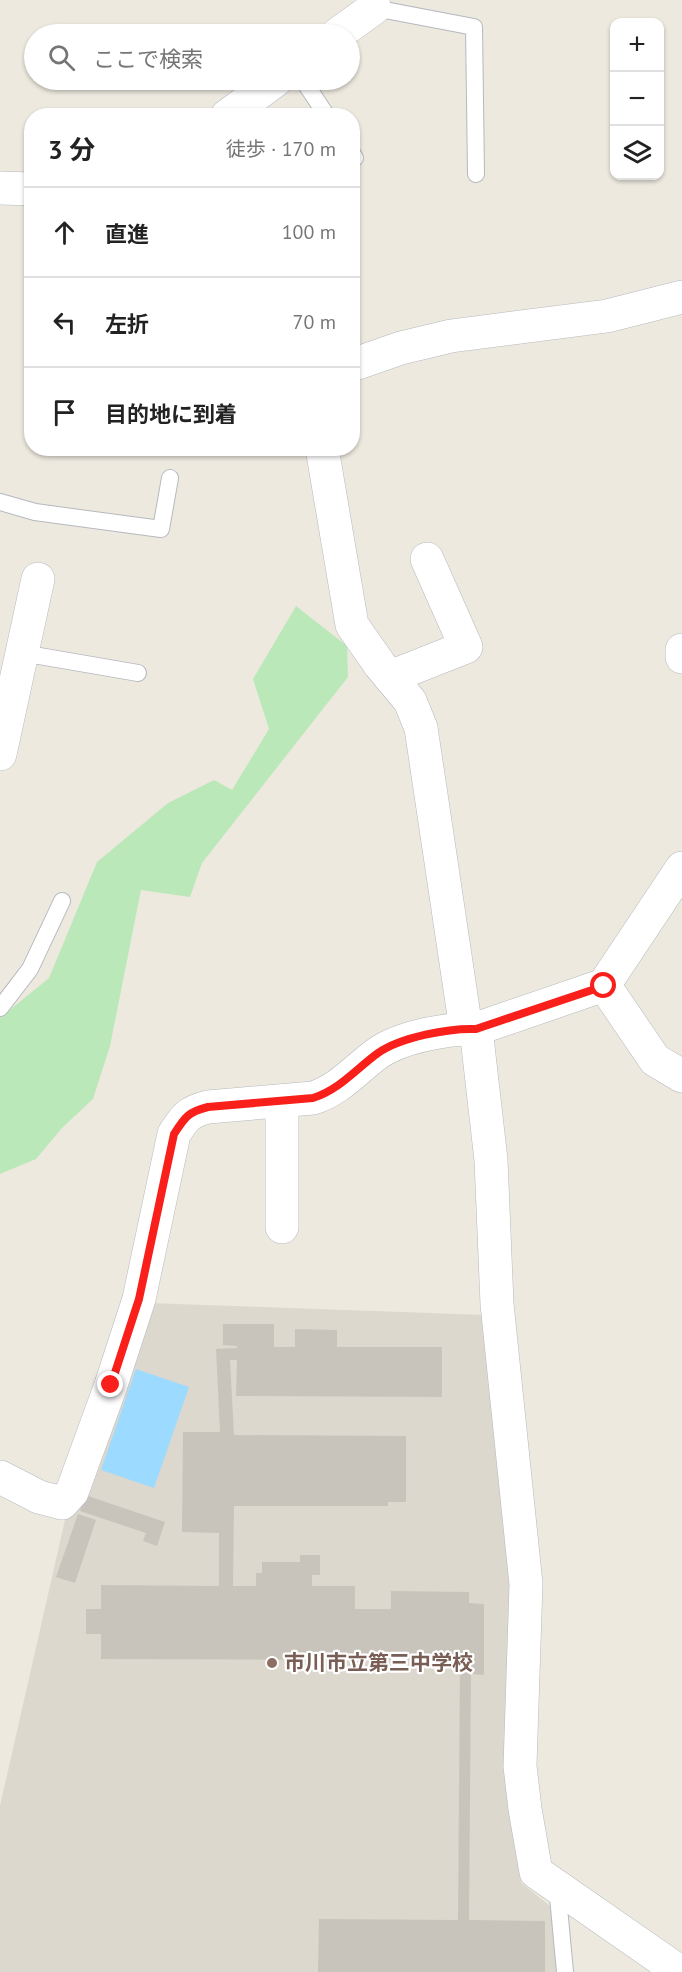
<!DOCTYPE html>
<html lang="ja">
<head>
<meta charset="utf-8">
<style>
  :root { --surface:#fff; --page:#f6f6f6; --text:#222; --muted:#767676; --line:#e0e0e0 }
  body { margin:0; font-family:"PT Sans","Noto Sans JP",sans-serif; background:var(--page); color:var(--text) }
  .controls { position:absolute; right:18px; top:18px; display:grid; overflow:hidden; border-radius:12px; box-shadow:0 2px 4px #0004 }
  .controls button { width:54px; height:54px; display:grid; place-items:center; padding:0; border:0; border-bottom:2px solid var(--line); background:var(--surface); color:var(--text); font:30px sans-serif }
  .stop { position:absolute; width:18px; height:18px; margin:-14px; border:4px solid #f91f1a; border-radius:50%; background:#fff }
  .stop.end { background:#f91f1a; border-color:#fff; box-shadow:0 2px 6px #0008 }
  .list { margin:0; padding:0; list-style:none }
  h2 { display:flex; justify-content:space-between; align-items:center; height:78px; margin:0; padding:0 24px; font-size:26px }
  h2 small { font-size:20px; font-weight:400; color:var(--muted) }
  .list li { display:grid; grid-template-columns:39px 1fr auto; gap:18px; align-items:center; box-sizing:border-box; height:90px; padding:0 24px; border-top:2px solid var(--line) }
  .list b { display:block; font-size:22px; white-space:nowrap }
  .list em { font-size:20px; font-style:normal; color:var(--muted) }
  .icon { flex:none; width:33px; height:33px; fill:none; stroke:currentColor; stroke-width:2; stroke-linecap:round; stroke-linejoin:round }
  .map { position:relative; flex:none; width:682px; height:1972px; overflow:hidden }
  .search { position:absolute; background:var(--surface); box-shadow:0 2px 4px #0004; left:24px; top:24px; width:336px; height:66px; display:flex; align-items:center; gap:15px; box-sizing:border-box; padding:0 21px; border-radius:33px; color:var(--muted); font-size:22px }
  .panel { position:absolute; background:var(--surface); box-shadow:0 2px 4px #0004; left:24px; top:108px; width:336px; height:348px; border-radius:24px }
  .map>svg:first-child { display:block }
</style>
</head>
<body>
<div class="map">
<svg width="682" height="1972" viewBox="0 0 682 1972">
  <rect width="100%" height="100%" fill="#ede9df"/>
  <polygon fill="#dcd8ce" points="147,1303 485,1315 513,1562 508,1763 521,1883 554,1909 560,1972 0,1972 0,1806 65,1520 81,1499"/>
  <polygon fill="#bbe8b9" points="296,606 347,646 348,677 202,863 190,897 141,890 110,1046 93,1099 62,1128 36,1159 0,1174 0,1018 49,978 97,862 168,803 214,780 232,790 269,729 253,679"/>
  <polygon fill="#9ddaff" points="136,1369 189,1387 154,1488 101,1470"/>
  <g fill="#c8c4bc">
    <polygon points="223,1324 274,1324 274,1347 295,1347 295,1329 337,1330 337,1347 442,1347 442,1397 236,1396 237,1360 230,1360 234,1435 406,1436 406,1502 388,1502 388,1506 234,1506 233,1586 256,1586 256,1573 262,1573 262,1562 300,1562 300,1555 320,1555 320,1575 312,1575 312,1586 355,1586 355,1609 391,1609 391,1591 469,1592 469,1603 484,1604 484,1675 471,1674 469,1920 545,1921 545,1972 318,1972 319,1919 458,1920 460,1665 469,1665 469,1660 101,1659 101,1634 86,1634 86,1609 101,1609 101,1585 219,1586 219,1533 182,1532 183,1432 220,1432 216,1349 237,1348 237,1346 223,1345"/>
    <polygon points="85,1495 165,1522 157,1546 143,1541 146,1533 80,1511"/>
    <polygon points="78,1514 96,1520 75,1583 56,1577"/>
  </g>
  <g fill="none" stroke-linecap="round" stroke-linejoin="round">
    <defs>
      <g id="service">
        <polyline points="374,8 474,27 476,174"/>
        <polyline points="303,80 327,116"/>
        <polyline points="352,153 355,158"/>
        <polyline points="0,502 35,512 161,529 170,478"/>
        <polyline points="22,653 138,673"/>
        <polyline points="0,1008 30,969 62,901"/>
        <polyline points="557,1886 565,1972"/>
      </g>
      <g id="minor">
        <polyline points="338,34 374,8 373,0"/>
        <polyline points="227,116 276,80"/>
        <polyline points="0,188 32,189"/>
        <polyline points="352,365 401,348 451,336 607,316 682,297"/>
        <polyline points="322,448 352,625 380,665 410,701 421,728 466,1029"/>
        <polyline points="682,650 682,657"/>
        <polyline points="390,677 466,647 427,559"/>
        <polyline points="0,754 38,579"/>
        <polyline points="604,985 655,1060 682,1076"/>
        <polyline points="476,1029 491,1160 497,1304 526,1584 520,1766 525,1809 536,1872 680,1972"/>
        <polyline points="282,1101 282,1227"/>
        <path d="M 0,1477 L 39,1497 L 62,1503 L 72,1492 L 111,1385 L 139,1299 L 174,1134 C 185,1117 188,1112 208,1107 L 313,1098 C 339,1090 356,1069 378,1053 C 401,1037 448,1028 476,1029 L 604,985 L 682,868"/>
      </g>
    </defs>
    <use href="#service" stroke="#b5b9be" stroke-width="18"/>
    <use href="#minor" stroke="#b5b9be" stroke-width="34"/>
    <use href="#service" stroke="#fff" stroke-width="16"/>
    <use href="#minor" stroke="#fff" stroke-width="33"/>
  </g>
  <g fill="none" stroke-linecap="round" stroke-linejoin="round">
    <path stroke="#f91f1a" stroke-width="8" d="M 111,1385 L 139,1299 L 174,1134 C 185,1117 188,1112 208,1107 L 313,1098 C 339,1090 356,1069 378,1053 C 401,1037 449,1028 476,1029 L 604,986"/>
  </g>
  <circle fill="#8d6e63" stroke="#fff" stroke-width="2" cx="272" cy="1663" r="6"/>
  <g text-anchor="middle" stroke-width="4.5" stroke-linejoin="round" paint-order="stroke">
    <g font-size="21" font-weight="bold" fill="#785e54" stroke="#fff" text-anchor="start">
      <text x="284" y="1670">市川市立第三中学校</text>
    </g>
  </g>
</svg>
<div class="controls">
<button>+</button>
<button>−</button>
<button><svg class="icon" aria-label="layers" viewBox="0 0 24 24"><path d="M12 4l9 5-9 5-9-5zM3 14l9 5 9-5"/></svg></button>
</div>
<div class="stop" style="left:604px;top:986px"></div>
<div class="stop end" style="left:111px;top:1385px"></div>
<div class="search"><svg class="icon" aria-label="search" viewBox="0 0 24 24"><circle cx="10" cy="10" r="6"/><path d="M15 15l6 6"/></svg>ここで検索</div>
<section class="panel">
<h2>3 分<small>徒歩 · 170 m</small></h2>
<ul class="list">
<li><svg class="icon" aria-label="ahead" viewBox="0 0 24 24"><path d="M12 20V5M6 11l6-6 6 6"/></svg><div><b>直進</b></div><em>100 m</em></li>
<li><svg class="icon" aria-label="left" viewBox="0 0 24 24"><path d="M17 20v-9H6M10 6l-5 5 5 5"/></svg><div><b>左折</b></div><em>70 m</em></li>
<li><svg class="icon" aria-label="arrive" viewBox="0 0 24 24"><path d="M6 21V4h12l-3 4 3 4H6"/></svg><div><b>目的地に到着</b></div></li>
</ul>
</section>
</div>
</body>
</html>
